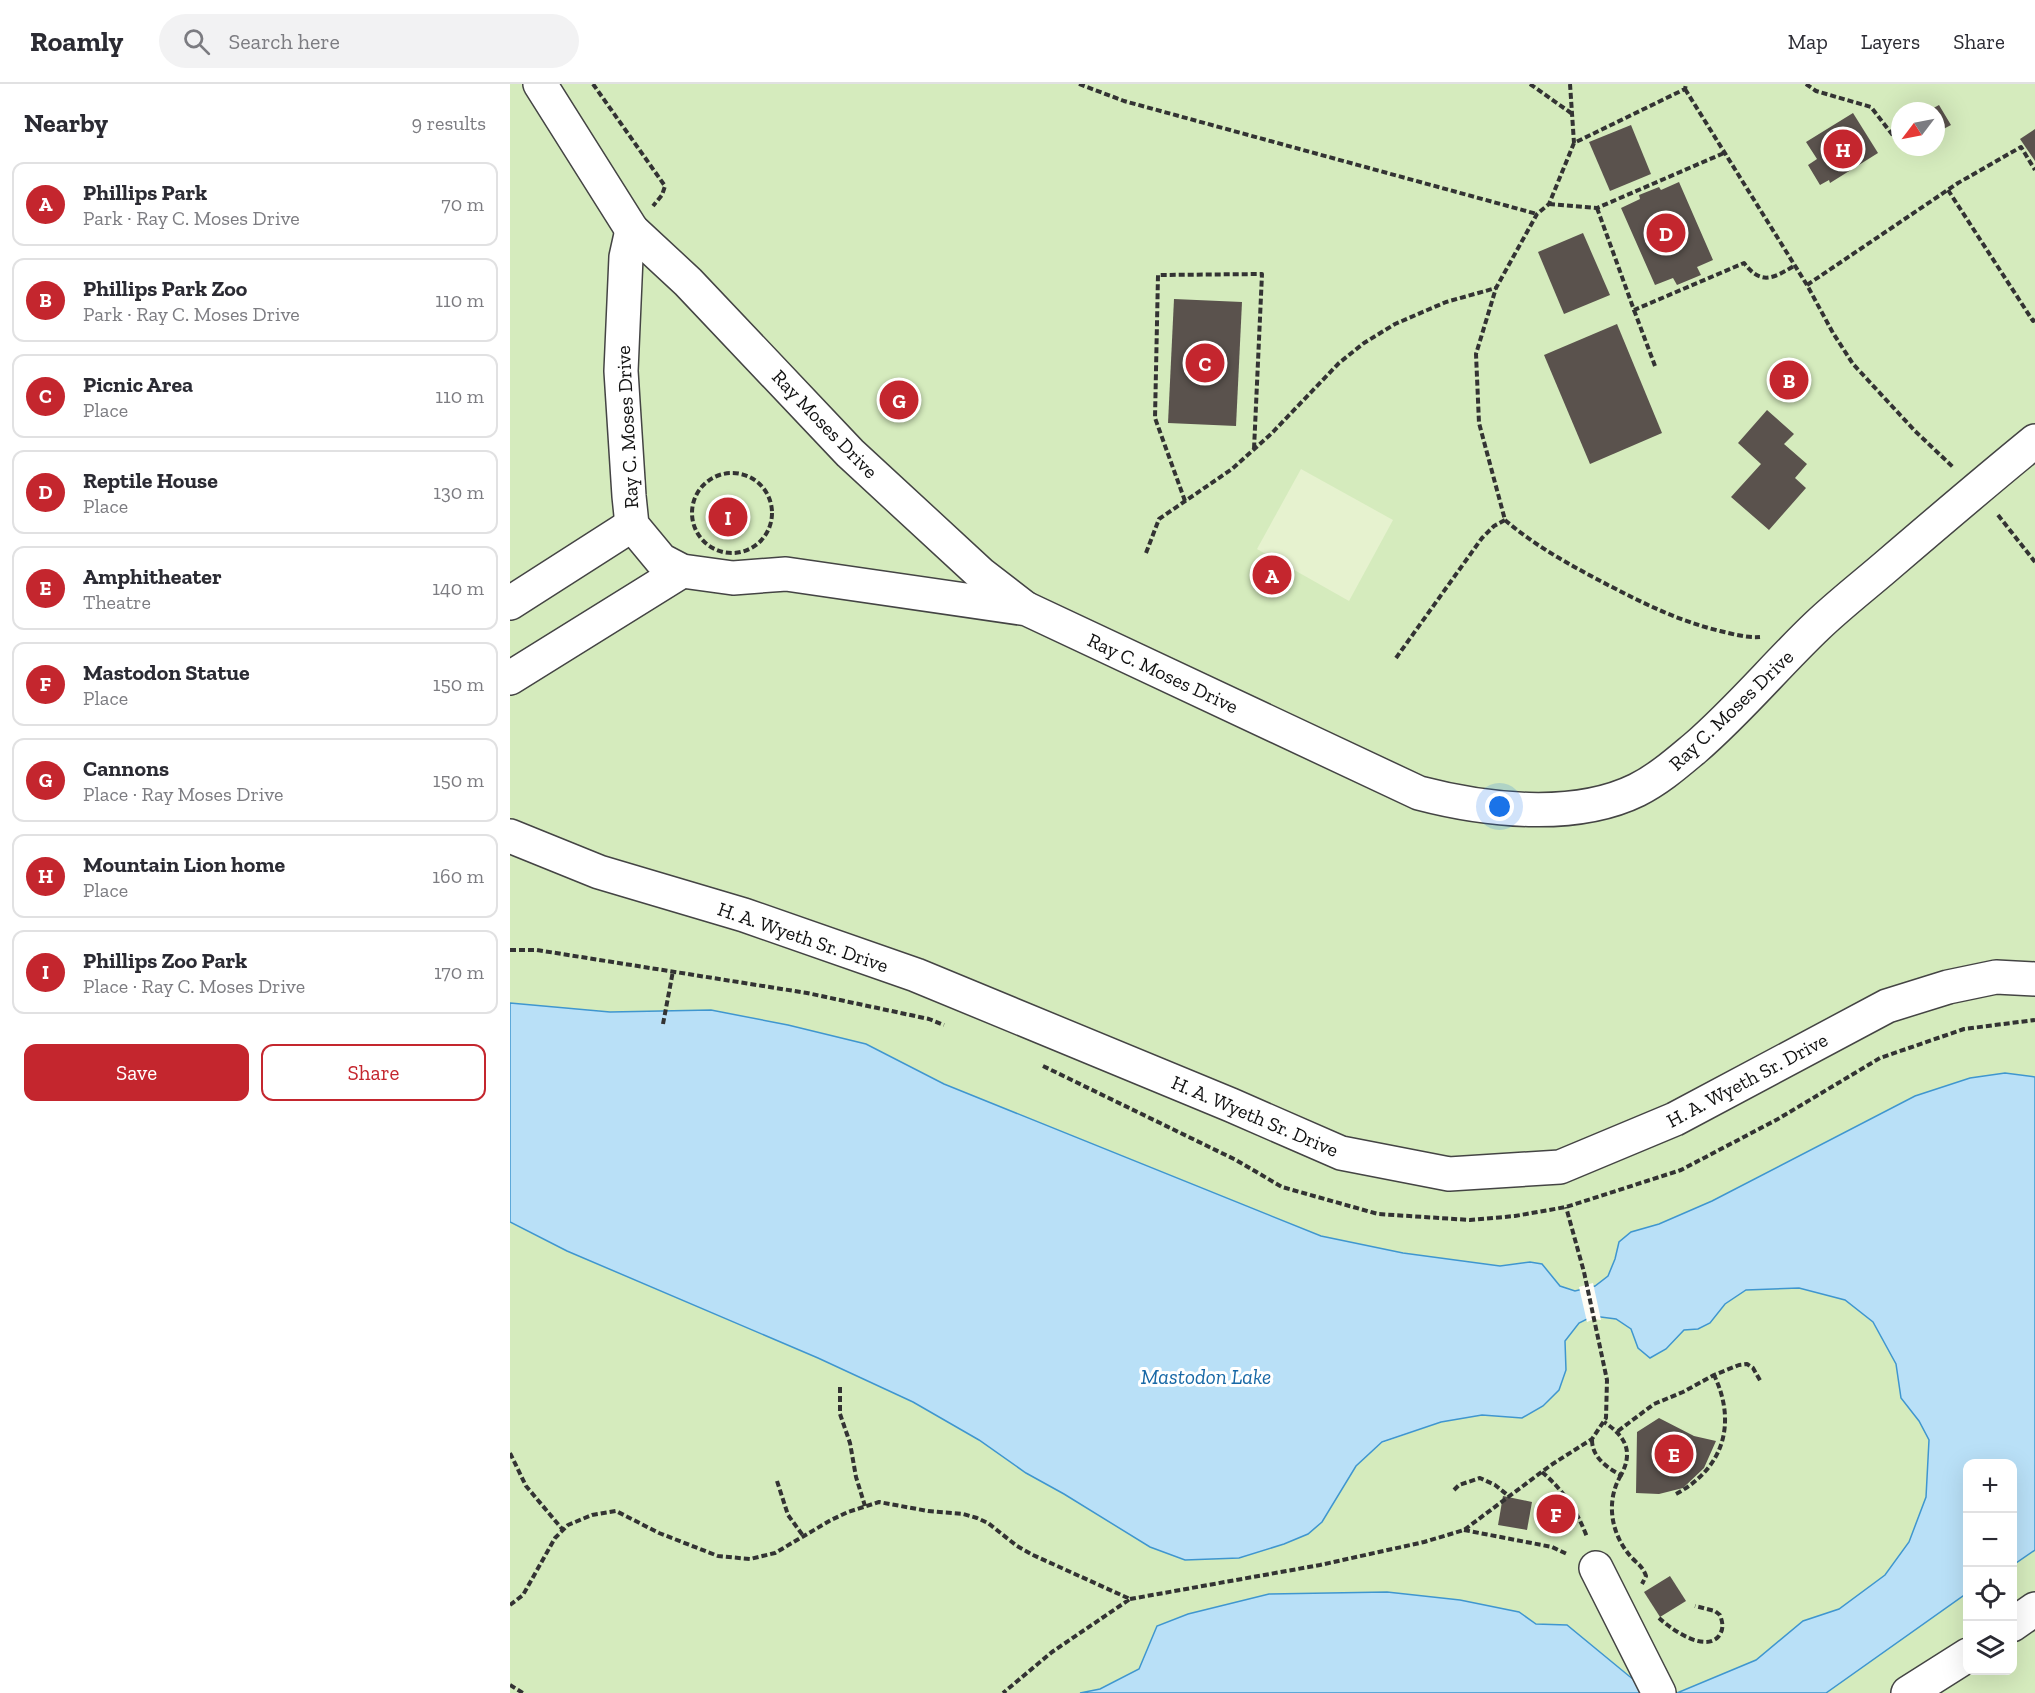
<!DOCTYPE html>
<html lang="en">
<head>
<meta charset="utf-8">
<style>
  :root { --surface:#fff; --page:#f2f2f3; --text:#2b2b33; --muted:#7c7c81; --line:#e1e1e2; --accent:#c4262e }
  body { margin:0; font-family:"Zilla Slab",serif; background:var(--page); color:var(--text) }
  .controls { position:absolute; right:18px; bottom:18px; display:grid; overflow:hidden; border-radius:12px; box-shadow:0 6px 24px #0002 }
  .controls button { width:54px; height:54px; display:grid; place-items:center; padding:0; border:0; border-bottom:2px solid var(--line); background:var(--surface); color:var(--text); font:30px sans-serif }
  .compass { position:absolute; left:1381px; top:18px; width:54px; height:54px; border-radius:50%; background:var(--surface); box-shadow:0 6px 24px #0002; rotate:238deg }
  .you { position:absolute; left:990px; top:723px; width:21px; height:21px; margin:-15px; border:4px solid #fff; border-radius:50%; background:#1a73e8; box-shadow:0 0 0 9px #1a73e833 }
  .badge { display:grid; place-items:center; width:39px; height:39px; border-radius:50%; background:var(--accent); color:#fff; font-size:20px; font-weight:700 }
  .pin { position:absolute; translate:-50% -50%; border:3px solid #fff; box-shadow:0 2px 6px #0006 }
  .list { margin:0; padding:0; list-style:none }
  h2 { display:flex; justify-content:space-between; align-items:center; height:78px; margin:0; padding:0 24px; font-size:26px }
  h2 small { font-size:20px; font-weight:400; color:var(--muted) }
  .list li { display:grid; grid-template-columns:39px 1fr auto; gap:18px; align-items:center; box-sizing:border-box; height:84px; margin:0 12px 12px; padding:0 12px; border:2px solid var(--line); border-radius:12px }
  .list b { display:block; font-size:22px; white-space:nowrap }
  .list p { margin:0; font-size:20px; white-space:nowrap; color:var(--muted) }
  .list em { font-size:20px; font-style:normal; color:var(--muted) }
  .actions { display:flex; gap:12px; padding:18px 24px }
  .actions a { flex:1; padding:14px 0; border:2px solid var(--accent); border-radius:12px; text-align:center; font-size:21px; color:var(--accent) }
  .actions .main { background:var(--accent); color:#fff }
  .icon { flex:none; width:33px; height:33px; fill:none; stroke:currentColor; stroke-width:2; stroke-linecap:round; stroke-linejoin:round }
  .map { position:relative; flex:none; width:1525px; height:1609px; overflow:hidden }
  header { display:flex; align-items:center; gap:36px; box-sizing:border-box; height:84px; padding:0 30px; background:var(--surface); border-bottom:2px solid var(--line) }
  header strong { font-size:28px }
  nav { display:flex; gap:33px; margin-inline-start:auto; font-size:21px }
  .search { width:420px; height:54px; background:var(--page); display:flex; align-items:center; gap:15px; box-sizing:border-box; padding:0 21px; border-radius:33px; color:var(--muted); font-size:22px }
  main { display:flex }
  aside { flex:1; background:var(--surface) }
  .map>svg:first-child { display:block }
</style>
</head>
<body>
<header>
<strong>Roamly</strong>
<div class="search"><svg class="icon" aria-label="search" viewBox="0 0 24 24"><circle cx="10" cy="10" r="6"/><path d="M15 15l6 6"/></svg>Search here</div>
<nav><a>Map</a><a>Layers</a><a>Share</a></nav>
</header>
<main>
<aside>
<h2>Nearby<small>9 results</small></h2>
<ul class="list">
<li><span class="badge">A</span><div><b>Phillips Park</b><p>Park · Ray C. Moses Drive</p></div><em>70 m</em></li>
<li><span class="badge">B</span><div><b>Phillips Park Zoo</b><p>Park · Ray C. Moses Drive</p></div><em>110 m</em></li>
<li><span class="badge">C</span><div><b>Picnic Area</b><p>Place</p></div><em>110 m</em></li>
<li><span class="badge">D</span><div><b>Reptile House</b><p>Place</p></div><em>130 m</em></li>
<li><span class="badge">E</span><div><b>Amphitheater</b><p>Theatre</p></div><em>140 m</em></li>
<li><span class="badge">F</span><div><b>Mastodon Statue</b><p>Place</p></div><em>150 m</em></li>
<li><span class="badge">G</span><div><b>Cannons</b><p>Place · Ray Moses Drive</p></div><em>150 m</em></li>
<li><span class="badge">H</span><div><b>Mountain Lion home</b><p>Place</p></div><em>160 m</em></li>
<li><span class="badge">I</span><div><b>Phillips Zoo Park</b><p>Place · Ray C. Moses Drive</p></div><em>170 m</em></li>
</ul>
<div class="actions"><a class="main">Save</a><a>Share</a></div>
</aside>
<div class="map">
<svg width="1525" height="1609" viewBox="0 0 1525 1609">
  <rect width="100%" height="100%" fill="#fffdf5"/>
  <path fill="#d5ebbd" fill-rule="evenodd" d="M 0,0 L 1525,0 L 1525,1609 L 1142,1609 L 1119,1592 L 1057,1541 L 1026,1540 L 1009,1528 L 950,1516 L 877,1508 L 759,1510 L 678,1530 L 647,1542 L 629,1585 L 590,1605 L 570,1609 L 0,1609 L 0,1138 L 57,1167 L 308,1274 L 403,1318 L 469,1356 L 516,1389 L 554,1410 L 640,1463 L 676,1476 L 729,1474 L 812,1438 L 846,1382 L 872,1359 L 931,1338 L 972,1331 L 1012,1334 L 1033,1322 L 1049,1306 L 1056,1286 L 1054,1257 L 1069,1239 L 1065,1207 L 1050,1202 L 1032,1180 L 1020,1178 L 990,1182 L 893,1169 L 811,1152 L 434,1000 L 356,960 L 278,941 L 201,926 L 100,928 L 0,919 ZM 1390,27 L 1426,27 L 1426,63 L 1390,63 ZM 1458,1380 L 1502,1380 L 1502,1586 L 1458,1586 Z"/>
  <polygon fill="#e6f2cf" points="791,385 883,436 839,517 747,465"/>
  <g fill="#b9e0f7" stroke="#3f96cf" stroke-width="1.5">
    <polygon points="0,919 100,928 201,926 278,941 356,960 434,1000 811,1152 893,1169 990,1182 1020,1178 1032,1180 1050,1202 1065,1207 1085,1202 1098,1192 1105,1175 1109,1158 1121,1148 1149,1140 1202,1117 1405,1012 1460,994 1495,989 1525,993 1525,1466 1503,1481 1502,1380 1458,1380 1457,1509 1316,1609 1167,1609 1246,1576 1293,1537 1329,1525 1375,1491 1399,1458 1416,1413 1419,1356 1409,1337 1391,1314 1386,1280 1363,1238 1335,1216 1289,1204 1236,1206 1215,1220 1200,1239 1188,1245 1174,1246 1156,1265 1140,1274 1128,1264 1121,1245 1106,1235 1083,1232 1069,1239 1055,1257 1056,1286 1049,1306 1033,1322 1012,1334 972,1331 931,1338 872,1358 846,1382 812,1438 798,1450 774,1460 729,1474 675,1476 640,1463 554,1410 516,1389 469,1356 403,1318 308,1274 57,1167 0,1138"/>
    <polygon points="877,1508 950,1516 1009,1528 1026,1540 1057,1541 1119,1592 1142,1609 570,1609 590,1605 629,1585 647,1542 678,1530 759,1510"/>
  </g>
  <polygon fill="#fffdf5" points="1083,1199 1091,1236 1084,1235 1077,1238 1069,1203"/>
  <g fill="#5a524d">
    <polygon points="1429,21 1441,41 1426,49 1426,27 1418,27"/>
    <polygon points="1343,29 1368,69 1320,99 1319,96 1310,101 1298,81 1307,75 1296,58"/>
    <polygon points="1121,41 1141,90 1100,107 1079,58"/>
    <polygon points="1525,45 1525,77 1510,55"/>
    <polygon points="1169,98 1203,176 1187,183 1191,191 1167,201 1163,194 1145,201 1111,124 1130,115 1129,111 1149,103 1151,106"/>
    <polygon points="1073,149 1100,211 1054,230 1028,168"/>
    <polygon points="664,215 732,218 726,342 658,339"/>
    <polygon points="1107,240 1152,349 1080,380 1034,271"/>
    <polygon points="1257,326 1284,350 1274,360 1297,380 1285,394 1296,404 1259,446 1221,413 1251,380 1228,359"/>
    <polygon points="1149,1334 1184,1352 1206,1357 1194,1384 1173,1404 1149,1410 1126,1409 1127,1348"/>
    <polygon points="993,1412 1022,1418 1017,1446 988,1441"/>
    <polygon points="1160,1492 1176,1517 1150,1533 1134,1508"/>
  </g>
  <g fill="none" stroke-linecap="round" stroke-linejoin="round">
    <defs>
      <g id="minor">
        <polyline points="30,0 122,146 178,198 340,369 471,490 515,524"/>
        <path d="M 122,146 L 116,173 L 111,287 L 119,412 L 122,441 L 151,476 L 172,487 L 223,494 L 276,490 L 517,525 L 909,709 C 974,726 1064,737 1127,706 C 1149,695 1167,679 1185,664 C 1229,626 1266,581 1307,542 C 1330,520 1356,500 1379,480 C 1428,438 1476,397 1525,357"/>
        <polyline points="0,519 122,441"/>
        <polyline points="0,594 172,487"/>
        <polyline points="0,752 89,788 234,831 406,891 721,1021 831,1069 939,1090 1050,1083 1165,1035 1377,922 1438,903 1486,893 1525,895"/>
        <polyline points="1086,1484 1149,1609"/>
        <polyline points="1502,1541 1525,1525"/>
        <polyline points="1398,1609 1458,1571"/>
      </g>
    </defs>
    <use href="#minor" stroke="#444" stroke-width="36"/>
    <g stroke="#333" stroke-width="4" stroke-dasharray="6 3" stroke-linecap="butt">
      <polyline points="83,0 155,102 152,111 143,122"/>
      <polyline points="569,0 614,17 1027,130"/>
      <polyline points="1020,0 1061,29"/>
      <polyline points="1060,0 1064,59"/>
      <polyline points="1296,0 1306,7 1361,23 1388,58"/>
      <polyline points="1175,5 1297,201 1323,249 1343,280 1405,347 1444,384"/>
      <polyline points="1438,106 1523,237 1525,235"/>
      <polyline points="1039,120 1087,124 1214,69"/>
      <path d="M 1087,124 L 1124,226 L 1234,179 C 1251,201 1262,195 1284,182"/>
      <polyline points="1297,201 1448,99 1511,63 1525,86"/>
      <polyline points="1124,226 1145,282"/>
      <circle cx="222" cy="429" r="40"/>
      <polyline points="675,417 645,334 648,191 752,190 744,365"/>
      <polyline points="1488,431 1525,478"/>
      <path d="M 995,436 C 1026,463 1064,483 1100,502 C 1137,521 1169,537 1210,547 C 1223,550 1236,554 1250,553"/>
      <polyline points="636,469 649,435 722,385 762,349 829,279 854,259 885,240 936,218 986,204"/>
      <polyline points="886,574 972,454 984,442 995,436 969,339 966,270 986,204 1027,130 1039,120 1064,59 1175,5 1176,0"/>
      <polyline points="0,866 27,866 297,909 419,935 434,941"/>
      <polyline points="153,940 163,887"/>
      <polyline points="533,982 726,1076 772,1103 868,1130 960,1136 1005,1132 1056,1123 1171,1086 1268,1035 1370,974 1454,945 1525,936"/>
      <polyline points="330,1303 330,1330 340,1359 346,1393 355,1422"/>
      <polyline points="1108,1347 1144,1320 1173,1308 1204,1291 1229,1281 1237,1280 1243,1284 1251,1298"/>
      <path d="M 1082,1356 C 1082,1373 1097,1384 1111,1391 C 1124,1367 1115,1352 1094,1338"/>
      <polyline points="0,1369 16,1402 53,1446"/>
      <path d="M 1032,1388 C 1054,1407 1067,1427 1077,1453"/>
      <path d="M 1111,1391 C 1095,1418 1101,1451 1122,1474 C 1128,1480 1133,1483 1136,1492 L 1132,1500"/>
      <polyline points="267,1397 278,1431 294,1453"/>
      <polyline points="944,1406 949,1401 970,1394 985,1401 1000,1413"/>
      <path d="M 1166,1410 C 1214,1384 1227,1339 1204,1291"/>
      <polyline points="954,1446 1042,1463 1057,1470"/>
      <polyline points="620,1515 810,1481 914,1458 954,1446 1041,1381 1082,1355 1096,1334 1097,1296 1074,1188 1056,1123"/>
      <polyline points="0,1521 13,1511 45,1454 58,1441 82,1431 106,1427 149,1449 208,1472 240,1475 265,1469 321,1436 338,1428 369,1418 418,1427 453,1430 467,1434 478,1439 507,1462 523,1471 620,1515 542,1568 493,1609"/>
      <path d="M 1149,1534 C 1161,1545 1193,1568 1208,1553 C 1214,1546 1213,1539 1210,1531 L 1205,1527 L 1185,1522"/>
      <polyline points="0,1601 13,1609"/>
    </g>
    <use href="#minor" stroke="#fff" stroke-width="33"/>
  </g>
  <g text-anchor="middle" stroke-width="6" stroke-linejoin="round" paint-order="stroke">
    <g font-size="20" fill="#111" stroke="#fff">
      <text transform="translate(315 340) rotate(46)" y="7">Ray Moses Drive</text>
      <text transform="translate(117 343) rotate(-93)" y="7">Ray C. Moses Drive</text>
      <text transform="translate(653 589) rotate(25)" y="7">Ray C. Moses Drive</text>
      <text transform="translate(1221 626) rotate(-44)" y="7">Ray C. Moses Drive</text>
      <text transform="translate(293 853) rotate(19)" y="7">H. A. Wyeth Sr. Drive</text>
      <text transform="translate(1237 996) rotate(-28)" y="7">H. A. Wyeth Sr. Drive</text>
      <text transform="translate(745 1032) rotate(23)" y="7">H. A. Wyeth Sr. Drive</text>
    </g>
    <g font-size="21" font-style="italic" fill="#1768a6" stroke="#fff">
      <text x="696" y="1300">Mastodon Lake</text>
    </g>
  </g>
</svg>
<div class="controls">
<button>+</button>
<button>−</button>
<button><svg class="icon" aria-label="locate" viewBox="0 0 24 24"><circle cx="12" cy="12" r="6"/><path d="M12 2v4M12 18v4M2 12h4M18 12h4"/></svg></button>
<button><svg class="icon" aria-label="layers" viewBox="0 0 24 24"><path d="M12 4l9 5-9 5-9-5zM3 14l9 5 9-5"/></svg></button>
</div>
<svg class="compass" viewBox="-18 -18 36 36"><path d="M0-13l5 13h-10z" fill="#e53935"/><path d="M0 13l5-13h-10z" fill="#7c7c81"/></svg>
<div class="you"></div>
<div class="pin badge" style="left:762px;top:491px">A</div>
<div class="pin badge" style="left:1279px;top:296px">B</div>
<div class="pin badge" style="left:695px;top:279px">C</div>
<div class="pin badge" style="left:1156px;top:149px">D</div>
<div class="pin badge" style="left:1164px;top:1370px">E</div>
<div class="pin badge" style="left:1046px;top:1430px">F</div>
<div class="pin badge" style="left:389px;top:316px">G</div>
<div class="pin badge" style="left:1333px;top:65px">H</div>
<div class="pin badge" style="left:218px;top:433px">I</div>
</div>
</main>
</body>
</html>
